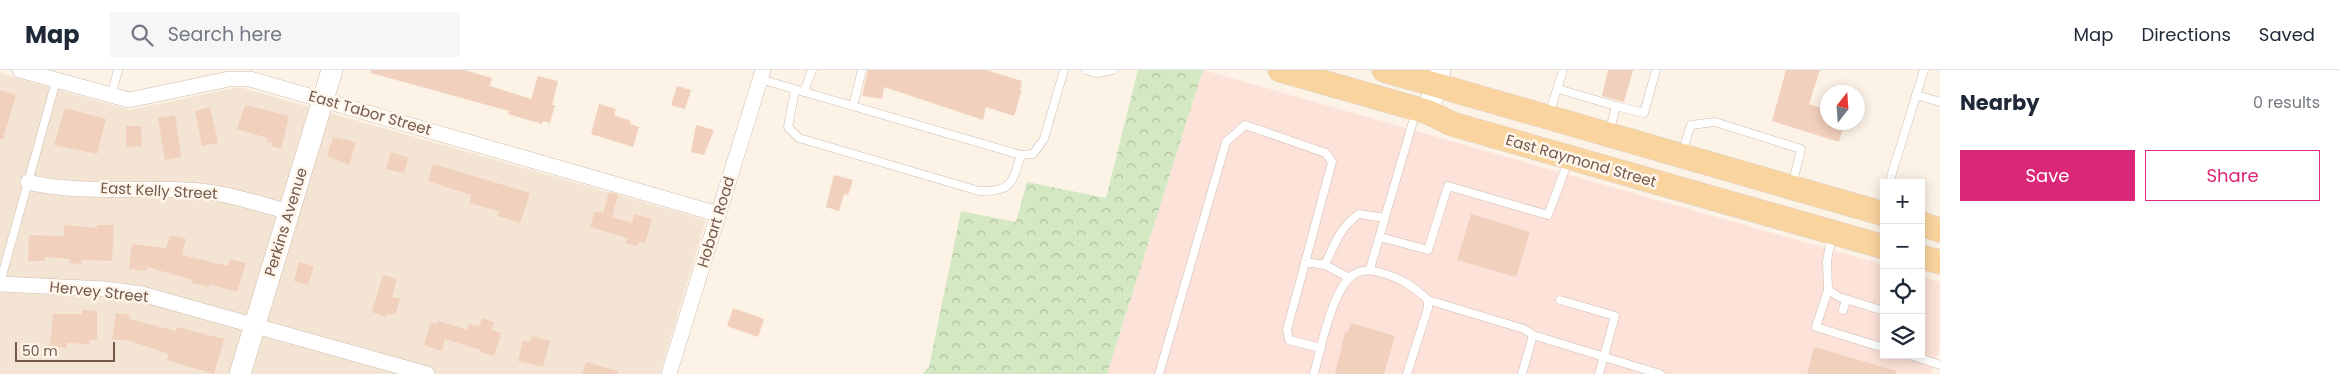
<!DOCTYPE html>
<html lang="en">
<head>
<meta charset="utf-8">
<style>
  :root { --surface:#fff; --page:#f6f6f7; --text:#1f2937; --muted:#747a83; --line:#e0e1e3; --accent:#db2777 }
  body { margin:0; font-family:Poppins,sans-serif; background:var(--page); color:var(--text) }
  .controls { position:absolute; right:15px; bottom:15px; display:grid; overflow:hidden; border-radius:0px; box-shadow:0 2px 12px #0003 }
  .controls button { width:45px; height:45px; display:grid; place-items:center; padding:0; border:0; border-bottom:1px solid var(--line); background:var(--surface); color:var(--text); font:25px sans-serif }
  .compass { position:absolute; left:1820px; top:15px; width:45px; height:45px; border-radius:50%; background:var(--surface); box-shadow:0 2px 12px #0003; rotate:17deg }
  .scale { position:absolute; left:15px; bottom:12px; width:100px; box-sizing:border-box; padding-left:5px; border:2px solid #74584a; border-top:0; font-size:14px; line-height:18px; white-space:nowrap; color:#74584a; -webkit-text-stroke:4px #fff6eb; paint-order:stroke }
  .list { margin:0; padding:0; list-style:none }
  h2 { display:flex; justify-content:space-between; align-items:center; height:65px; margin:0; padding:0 20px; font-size:21px }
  h2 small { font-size:16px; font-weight:400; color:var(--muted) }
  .actions { display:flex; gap:10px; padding:15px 20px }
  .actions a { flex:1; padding:11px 0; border:1px solid var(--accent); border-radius:0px; text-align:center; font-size:18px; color:var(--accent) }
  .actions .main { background:var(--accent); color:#fff }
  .icon { flex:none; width:28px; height:28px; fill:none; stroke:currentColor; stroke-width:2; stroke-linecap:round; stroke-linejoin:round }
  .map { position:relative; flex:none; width:1940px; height:304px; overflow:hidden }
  header { display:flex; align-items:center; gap:30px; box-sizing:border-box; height:70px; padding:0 25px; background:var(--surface); border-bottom:1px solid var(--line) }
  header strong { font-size:24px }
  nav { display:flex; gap:28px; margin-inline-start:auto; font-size:18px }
  .search { width:350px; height:45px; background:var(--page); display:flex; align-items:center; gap:12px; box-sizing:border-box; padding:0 18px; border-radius:0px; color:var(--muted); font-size:19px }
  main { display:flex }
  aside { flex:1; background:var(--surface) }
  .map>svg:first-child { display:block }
</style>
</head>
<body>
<header>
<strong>Map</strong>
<div class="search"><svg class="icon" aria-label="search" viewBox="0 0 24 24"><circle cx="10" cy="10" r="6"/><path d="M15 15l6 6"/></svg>Search here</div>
<nav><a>Map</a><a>Directions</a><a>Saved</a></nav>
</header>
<main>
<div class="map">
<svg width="1940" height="304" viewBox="0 0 1940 304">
  <defs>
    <pattern id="forest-crowns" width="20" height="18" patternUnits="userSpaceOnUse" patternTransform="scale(1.25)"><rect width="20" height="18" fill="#d4e9c3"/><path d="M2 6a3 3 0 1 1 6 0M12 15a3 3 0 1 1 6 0" fill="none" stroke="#b1c0a0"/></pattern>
  </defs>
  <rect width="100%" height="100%" fill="#fcf2e5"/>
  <polygon fill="#f4e4d3" points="0,3 129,40 239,17 706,150 660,304 0,304"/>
  <polygon fill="#fce2d8" points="1203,0 1884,195 1884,285 1921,285 1921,206 1940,212 1940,276 1931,304 1107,304"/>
  <polygon fill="url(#forest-crowns)" points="1138,0 1203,0 1107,304 922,304 929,297 961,141 1016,152 1027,112 1106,128"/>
  <g fill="#f1d0bd">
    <polygon points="371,0 464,0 492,8 490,16 531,29 538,6 558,11 552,35 555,35 550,53 543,51 542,54 508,44 509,41 371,3"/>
    <polygon points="868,0 986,0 1022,11 1020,20 1022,20 1014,46 986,37 983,50 884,17 882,29 862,26"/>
    <polygon points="1608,0 1633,0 1624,32 1602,26"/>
    <polygon points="1786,0 1820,0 1809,34 1828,40 1828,52 1845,52 1839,72 1772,51"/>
    <polygon points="677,16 691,20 685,39 671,35"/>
    <polygon points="0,20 16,25 3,69 0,69"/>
    <polygon points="599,34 616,39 614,45 631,51 630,54 639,57 633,77 591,64"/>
    <polygon points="245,35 289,46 281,79 271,76 272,73 267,71 267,68 237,59"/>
    <polygon points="210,37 218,73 202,76 195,41"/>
    <polygon points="65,38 106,49 97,84 54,75"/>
    <polygon points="175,45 181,87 165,90 158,48"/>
    <polygon points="696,55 714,60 704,85 691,82"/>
    <polygon points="126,56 141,56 142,76 126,77"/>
    <polygon points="333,67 356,72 349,95 327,86"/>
    <polygon points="391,82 408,88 404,103 386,99"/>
    <polygon points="433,94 530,123 520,153 498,146 499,141 469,133 471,125 428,111"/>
    <polygon points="834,105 853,110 848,125 844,124 839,141 826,137"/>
    <polygon points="609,122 618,125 612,147 632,153 634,144 652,149 645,173 639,171 638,176 626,173 628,168 590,157 595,141 603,143"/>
    <polygon points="1471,144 1530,162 1516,207 1457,190"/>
    <polygon points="64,155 97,158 97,155 114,155 112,191 82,190 81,194 70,193 70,189 45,187 45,191 28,191 29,165 64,166"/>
    <polygon points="170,165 186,169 182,185 228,196 230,189 246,193 237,222 210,214 209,217 192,213 193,210 147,197 147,201 129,199 132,174 166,178"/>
    <polygon points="299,192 314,196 308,215 294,211"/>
    <polygon points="383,205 397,209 392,227 400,229 395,245 387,243 386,247 372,242"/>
    <polygon points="733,238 764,249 758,267 727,256"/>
    <polygon points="82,240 97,241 97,270 90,270 90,274 67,273 67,278 50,275 53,244 82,244"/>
    <polygon points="116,243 130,245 129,249 176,261 177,257 224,269 214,304 167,290 169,284 130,271 112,269"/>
    <polygon points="482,248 494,252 492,260 501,263 494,286 480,282 481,280 445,269 442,281 424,275 431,252 437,254 438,251 468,260 469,254 479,257"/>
    <polygon points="1351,253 1395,266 1384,304 1335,304 1345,262 1348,262"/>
    <polygon points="532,266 550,271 543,297 518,291 523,270 530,272"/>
    <polygon points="1814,277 1897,301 1896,304 1807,304"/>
    <polygon points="586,292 618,301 618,304 582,304"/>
  </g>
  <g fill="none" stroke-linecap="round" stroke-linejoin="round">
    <defs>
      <g id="lane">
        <polyline points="1086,0 1096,3 1113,0"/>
        <polyline points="760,9 1021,85 1033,84 1044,69 1064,0"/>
        <polyline points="1558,19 1616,36"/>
        <path d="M 795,20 L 788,57 L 799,68 L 979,121 C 1012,122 1012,113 1021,85"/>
        <polyline points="804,22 812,0"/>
        <polyline points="1916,25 1940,32"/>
        <polyline points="111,26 118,0"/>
        <polyline points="853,36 862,0"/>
        <polyline points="1549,45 1563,0"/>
        <polyline points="1609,63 1616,36 1644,43 1656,0"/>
        <polyline points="1682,82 1691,55 1715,52 1801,79 1792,116"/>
        <polyline points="1889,113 1924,0"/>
        <polyline points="1832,165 1827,191 1828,220 1839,227 1884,241"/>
        <polyline points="1380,167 1428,180 1448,116 1548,145 1569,89"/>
        <polyline points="1305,192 1325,195 1350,208"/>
        <path d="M 1325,195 C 1334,175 1340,157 1359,144 L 1385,148"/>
        <polyline points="1370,199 1416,41"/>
        <polyline points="0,213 56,11"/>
        <polyline points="1828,220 1816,257 1884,278"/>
        <polyline points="1428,230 1524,259 1533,265 1522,304"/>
        <polyline points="1560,230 1615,246 1599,304"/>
        <polyline points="1843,240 1846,230"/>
        <polyline points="1533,265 1660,304"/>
        <polyline points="1910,285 1940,295"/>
        <polyline points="1159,304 1226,72 1245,55 1326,83 1332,92 1287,260 1289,270 1321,278"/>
        <path d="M 1314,304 C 1320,281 1333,217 1353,205 C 1362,199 1373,200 1382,203 C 1401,208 1414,217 1428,230 L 1428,238 L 1407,304"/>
      </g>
      <g id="street">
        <polyline points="20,0 129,30 229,9 250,9 718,144"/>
        <path d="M 28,112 C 79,125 146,116 200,121 C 230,124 260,134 289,142"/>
        <polyline points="0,214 105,219 142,224 427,304"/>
        <polyline points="669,304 763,0"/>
      </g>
      <g id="secondary">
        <polyline points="1428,42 1440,0"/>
        <polyline points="240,304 332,0"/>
      </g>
      <g id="primary">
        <polyline points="1280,0 1428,42 1452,54 1884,177"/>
        <polyline points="1384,0 1884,144"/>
        <polyline points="1921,154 1940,160"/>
        <polyline points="1921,187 1940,192"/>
      </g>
    </defs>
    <use href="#lane" stroke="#cfbcae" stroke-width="9"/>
    <use href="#street" stroke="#cfbcae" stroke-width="16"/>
    <use href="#secondary" stroke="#d2bbab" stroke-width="22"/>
    <use href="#primary" stroke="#d8d0cc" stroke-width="25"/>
    <use href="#lane" stroke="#fff" stroke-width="8"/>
    <use href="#street" stroke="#fff" stroke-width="15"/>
    <use href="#secondary" stroke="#fff" stroke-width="21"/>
    <use href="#primary" stroke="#fad49e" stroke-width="24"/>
  </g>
  <g text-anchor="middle" stroke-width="5" stroke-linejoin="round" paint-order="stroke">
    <g font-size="15" fill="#74584a" stroke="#fff6eb">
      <text transform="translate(370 43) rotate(16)" y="5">East Tabor Street</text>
      <text transform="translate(1581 91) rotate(16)" y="5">East Raymond Street</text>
      <text transform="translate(159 121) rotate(3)" y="5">East Kelly Street</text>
      <text transform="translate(286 152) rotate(-73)" y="5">Perkins Avenue</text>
      <text transform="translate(716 152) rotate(-73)" y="5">Hobart Road</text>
      <text transform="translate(99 222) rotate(6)" y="5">Hervey Street</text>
    </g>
  </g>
</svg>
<div class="controls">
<button>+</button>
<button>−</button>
<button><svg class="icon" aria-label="locate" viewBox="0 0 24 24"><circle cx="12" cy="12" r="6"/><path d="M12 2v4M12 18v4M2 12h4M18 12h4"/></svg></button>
<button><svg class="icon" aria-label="layers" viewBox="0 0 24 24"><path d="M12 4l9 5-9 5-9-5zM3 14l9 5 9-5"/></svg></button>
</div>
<svg class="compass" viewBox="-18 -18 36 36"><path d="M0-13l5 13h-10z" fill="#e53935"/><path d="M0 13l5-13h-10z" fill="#747a83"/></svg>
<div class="scale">50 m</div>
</div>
<aside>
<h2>Nearby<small>0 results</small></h2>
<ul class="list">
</ul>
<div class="actions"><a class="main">Save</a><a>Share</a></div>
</aside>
</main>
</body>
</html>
